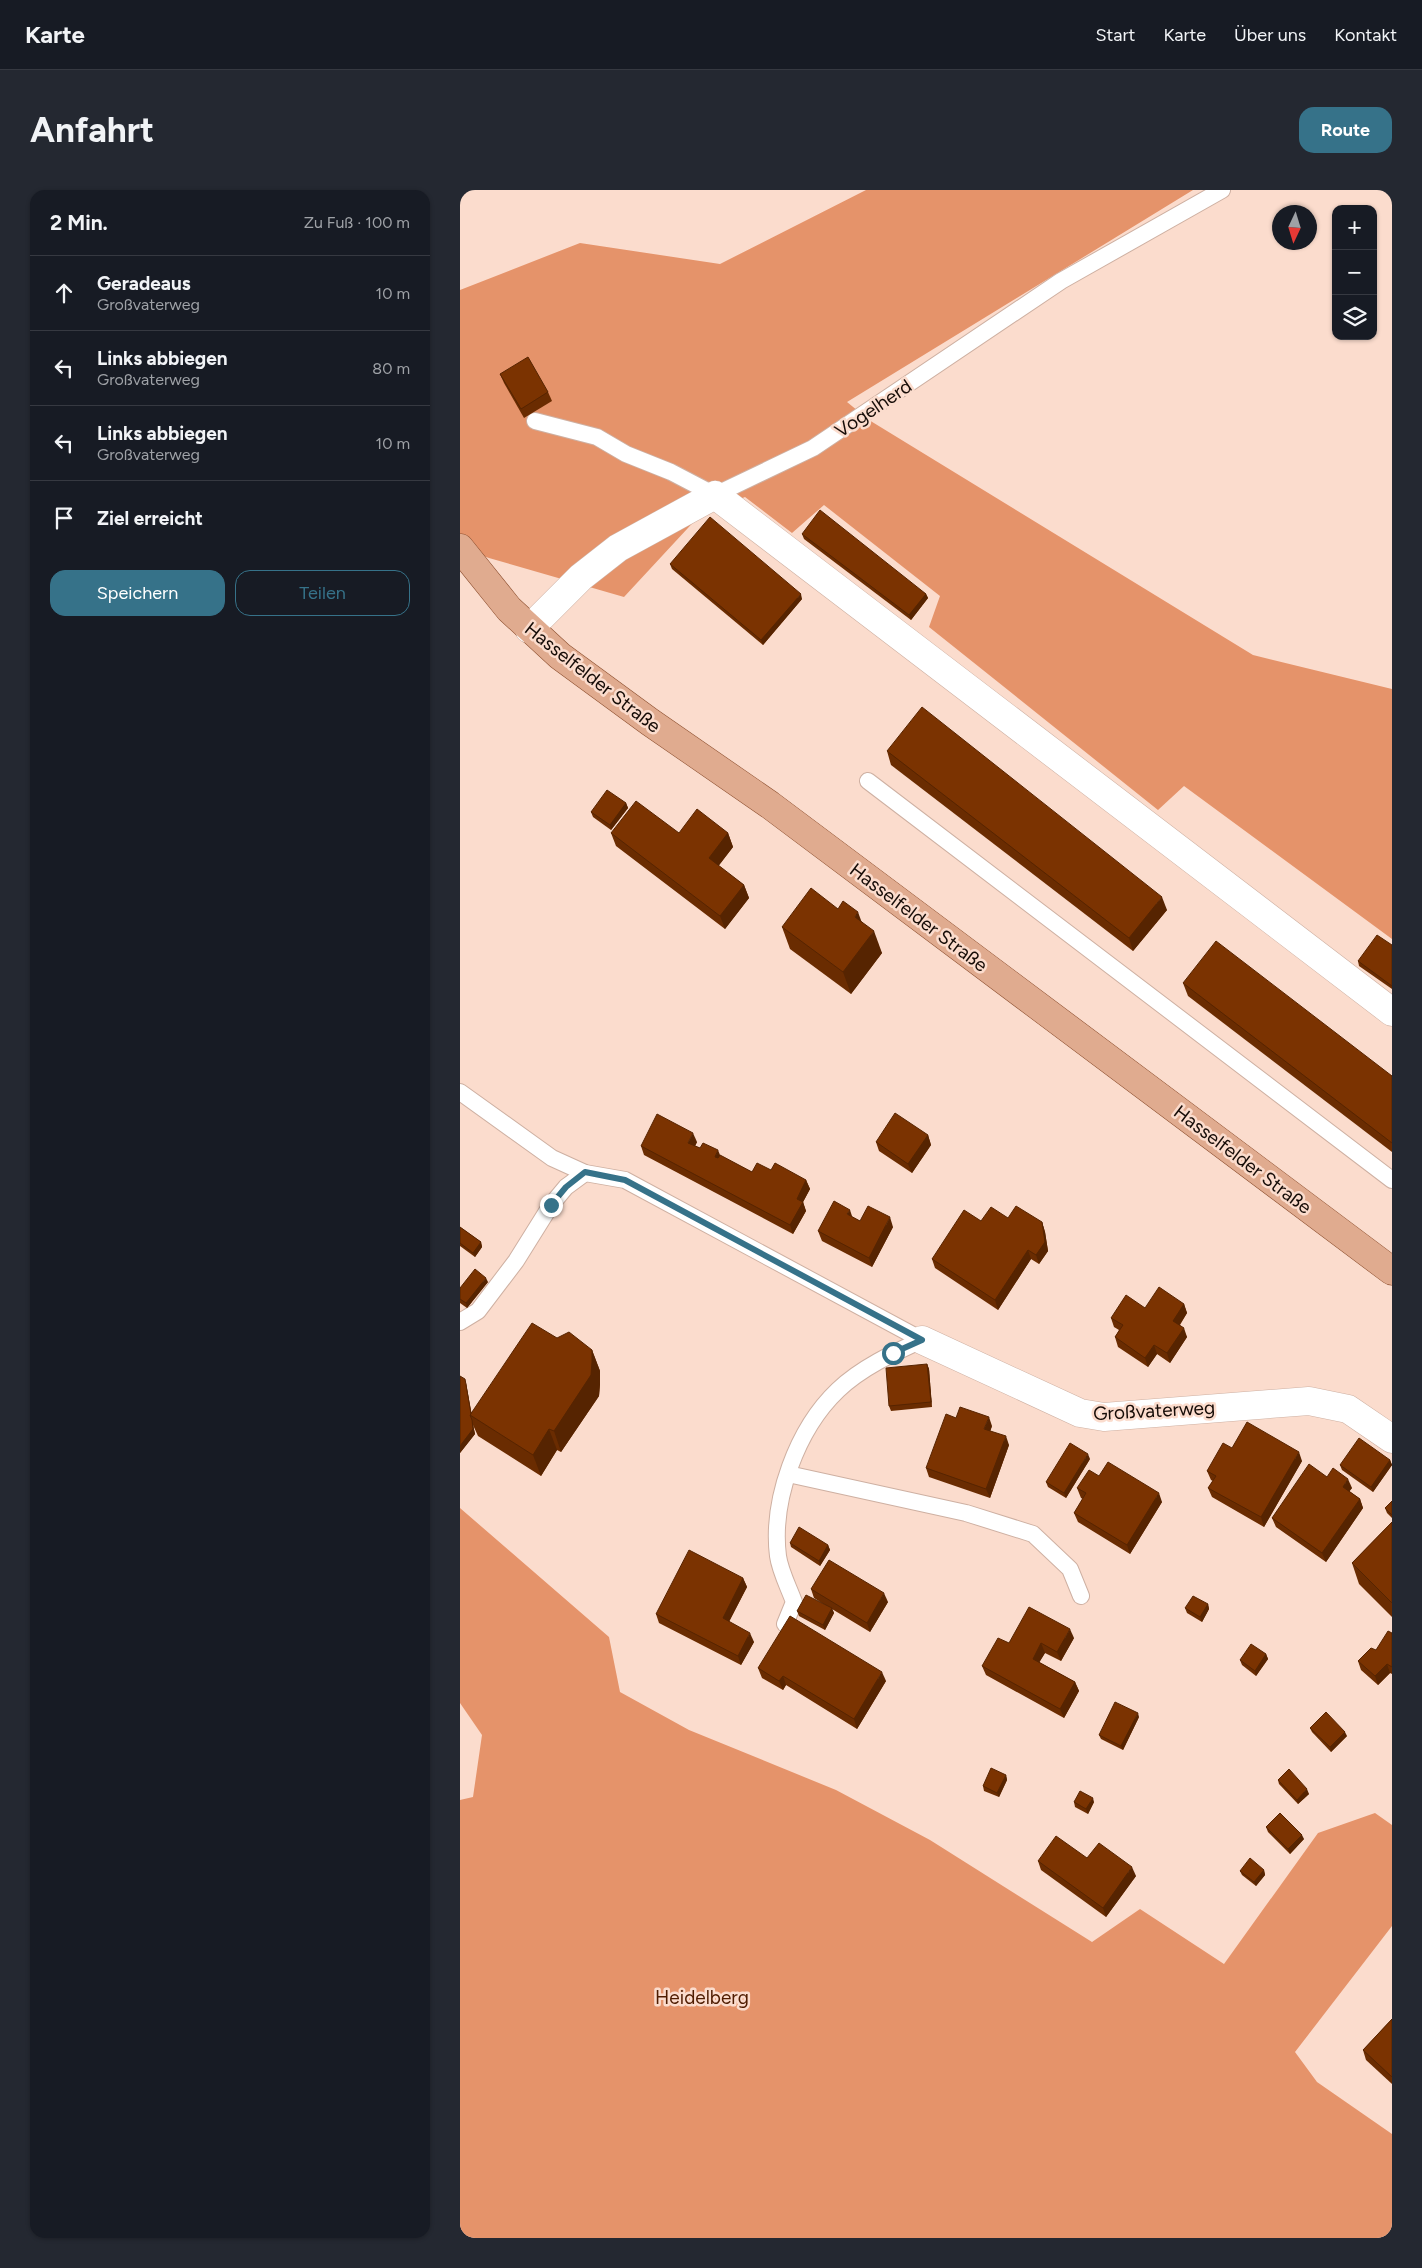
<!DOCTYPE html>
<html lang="de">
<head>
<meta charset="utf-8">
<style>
  :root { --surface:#171b24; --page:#242831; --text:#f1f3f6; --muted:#9ea1a6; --line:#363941; --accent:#367289 }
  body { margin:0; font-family:Figtree,sans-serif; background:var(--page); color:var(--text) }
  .controls { position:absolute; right:15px; top:15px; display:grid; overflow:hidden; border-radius:10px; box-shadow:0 1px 4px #0004 }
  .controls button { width:45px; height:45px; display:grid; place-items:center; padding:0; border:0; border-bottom:1px solid var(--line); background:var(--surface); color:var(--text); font:25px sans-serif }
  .compass { position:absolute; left:812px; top:15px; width:45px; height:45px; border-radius:50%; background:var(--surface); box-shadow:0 1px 4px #0004; rotate:184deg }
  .stop { position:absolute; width:15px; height:15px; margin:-11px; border:4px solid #367289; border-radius:50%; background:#fff }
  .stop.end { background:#367289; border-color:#fff; box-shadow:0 1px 5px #0008 }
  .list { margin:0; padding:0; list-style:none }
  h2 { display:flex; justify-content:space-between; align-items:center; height:65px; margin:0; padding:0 20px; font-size:21px }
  h2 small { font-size:16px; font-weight:400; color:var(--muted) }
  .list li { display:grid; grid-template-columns:32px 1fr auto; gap:15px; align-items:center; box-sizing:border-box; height:75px; padding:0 20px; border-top:1px solid var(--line) }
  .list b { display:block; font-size:19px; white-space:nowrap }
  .list p { margin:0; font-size:16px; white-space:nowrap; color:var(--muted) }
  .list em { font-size:16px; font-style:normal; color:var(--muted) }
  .actions { display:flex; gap:10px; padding:15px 20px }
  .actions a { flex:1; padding:11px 0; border:1px solid var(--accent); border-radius:15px; text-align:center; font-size:18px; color:var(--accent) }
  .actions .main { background:var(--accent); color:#fff }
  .icon { flex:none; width:28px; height:28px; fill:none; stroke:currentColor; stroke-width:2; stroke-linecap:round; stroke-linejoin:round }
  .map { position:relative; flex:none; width:932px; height:2048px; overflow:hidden; border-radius:15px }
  header { display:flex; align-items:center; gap:30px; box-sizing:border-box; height:70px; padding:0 25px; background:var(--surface); border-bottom:1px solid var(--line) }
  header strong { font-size:24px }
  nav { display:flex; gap:28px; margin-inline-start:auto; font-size:18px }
  .intro { display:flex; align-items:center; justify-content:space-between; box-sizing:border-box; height:120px; padding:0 30px }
  h1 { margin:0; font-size:35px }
  .button { padding:12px 22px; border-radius:15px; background:var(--accent); color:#fff; font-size:18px; font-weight:700 }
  main { display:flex; gap:30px; padding:0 30px }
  aside { flex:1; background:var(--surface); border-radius:15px; box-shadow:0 1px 4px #0004 }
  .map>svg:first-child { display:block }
</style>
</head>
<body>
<header>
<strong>Karte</strong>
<nav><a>Start</a><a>Karte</a><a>Über uns</a><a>Kontakt</a></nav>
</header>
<div class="intro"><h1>Anfahrt</h1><a class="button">Route</a></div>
<main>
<aside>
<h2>2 Min.<small>Zu Fuß · 100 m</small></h2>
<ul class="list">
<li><svg class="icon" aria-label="ahead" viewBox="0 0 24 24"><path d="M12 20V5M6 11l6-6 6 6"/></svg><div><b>Geradeaus</b><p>Großvaterweg</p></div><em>10 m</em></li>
<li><svg class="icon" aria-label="left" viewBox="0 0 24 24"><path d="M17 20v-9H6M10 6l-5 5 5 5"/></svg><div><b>Links abbiegen</b><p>Großvaterweg</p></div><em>80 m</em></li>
<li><svg class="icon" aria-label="left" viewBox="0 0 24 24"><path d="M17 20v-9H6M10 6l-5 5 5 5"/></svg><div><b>Links abbiegen</b><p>Großvaterweg</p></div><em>10 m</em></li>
<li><svg class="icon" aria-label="arrive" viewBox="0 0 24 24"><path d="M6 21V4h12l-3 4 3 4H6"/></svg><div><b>Ziel erreicht</b></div></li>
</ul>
<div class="actions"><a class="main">Speichern</a><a>Teilen</a></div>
</aside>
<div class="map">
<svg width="932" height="2048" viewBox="0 0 932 2048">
  <rect width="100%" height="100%" fill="#fbdccd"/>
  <g fill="#e5936a">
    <polygon points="406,0 733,0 387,212 409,230 793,465 932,499 932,749 724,596 698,620 469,437 480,406 364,315 332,343 285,307 240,325 164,407 29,368 0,358 0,100 120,53 260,74"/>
    <polygon points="0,1318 149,1447 160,1502 229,1540 376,1600 470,1650 632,1752 680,1719 764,1774 858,1643 915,1623 932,1635 932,1736 835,1862 857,1892 932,1944 932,2048 0,2048 0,1610 13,1607 22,1545 0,1513"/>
  </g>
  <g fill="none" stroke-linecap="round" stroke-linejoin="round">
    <defs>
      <g id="service">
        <polyline points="75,231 137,247 166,264 211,282 255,305 353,258 601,91 762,0"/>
        <polyline points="408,591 932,990"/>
        <polyline points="0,902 92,968 125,983 165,990 462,1150"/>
        <polyline points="0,1132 18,1121 56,1071 91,1015 106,997 125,983"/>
        <polyline points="328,1284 506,1323 573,1344 610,1379 621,1406"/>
        <path d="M 325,1434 L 334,1412 C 329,1398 320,1381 318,1366 C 311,1310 337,1239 378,1200 C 401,1178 433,1163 462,1150"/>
      </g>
      <g id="minor">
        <polyline points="69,439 121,387 158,358 255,305 932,822"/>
        <polyline points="462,1150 620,1223 644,1227 849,1211 888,1219 932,1249"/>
      </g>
      <polyline id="primary" points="0,358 49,419 100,466 190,532 310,615 932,1081"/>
    </defs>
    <use href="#service" stroke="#ceb0a2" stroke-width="18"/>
    <use href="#minor" stroke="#ceb0a2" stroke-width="29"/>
    <use href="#primary" stroke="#8c4f2f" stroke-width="29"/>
    <use href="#service" stroke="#fff" stroke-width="16"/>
    <use href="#minor" stroke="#fff" stroke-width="28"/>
    <use href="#primary" stroke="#e0ab8f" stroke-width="28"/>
  </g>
  <g fill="#6a2c01">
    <polygon points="40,184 88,202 92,211 64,228 44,193"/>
    <polygon points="342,344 466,404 468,408 451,430 344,349"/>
    <polygon points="210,374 342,409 303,455 212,379"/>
    <polygon points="427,561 707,720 673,761 431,575"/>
    <polygon points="166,613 168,618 151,640 133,627 131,622"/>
    <polygon points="151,643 268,643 273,657 258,676 284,695 289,708 265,739 156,656"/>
    <polygon points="378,719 402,732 422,763 391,804 330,759 322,737"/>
    <polygon points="932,755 932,799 899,776 898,771"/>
    <polygon points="723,793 932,886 932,962 728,806"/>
    <polygon points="468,945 471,955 452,983 419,961 416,952"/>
    <polygon points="237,952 235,956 260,966 292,982 311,980 346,990 350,999 343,1012 346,1021 333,1044 184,965 181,956"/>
    <polygon points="392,1027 400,1031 433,1037 412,1077 362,1051 358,1041"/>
    <polygon points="548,1028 582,1032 585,1042 588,1061 579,1074 571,1069 538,1120 475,1078 472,1069 521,1031"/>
    <polygon points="0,1037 21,1052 22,1057 15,1067 0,1056"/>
    <polygon points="28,1092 7,1118 0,1113 0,1098"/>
    <polygon points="724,1114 727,1123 720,1135 727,1147 710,1173 697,1164 688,1177 658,1157 655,1147 659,1140 654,1137 651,1128 685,1118"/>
    <polygon points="97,1148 132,1160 140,1181 140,1194 139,1206 101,1262 97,1260 81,1286 18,1246 13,1235 15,1244 0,1263 6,1193 11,1223"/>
    <polygon points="467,1174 469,1179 472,1217 431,1221 429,1216"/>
    <polygon points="532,1236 530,1241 549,1255 530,1308 469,1287 466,1278"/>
    <polygon points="772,1258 842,1271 804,1337 752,1307 748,1298 753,1291 751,1290 747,1281"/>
    <polygon points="630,1269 606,1308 588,1297 586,1292"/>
    <polygon points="930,1270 932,1275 913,1302 882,1280 880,1275"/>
    <polygon points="639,1286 702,1312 670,1364 618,1332 614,1323 623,1309 621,1308 617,1298"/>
    <polygon points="867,1287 892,1298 889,1301 900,1309 903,1318 866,1372 816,1337 812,1328"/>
    <polygon points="932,1311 932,1328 927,1323 925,1318"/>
    <polygon points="932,1332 932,1427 899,1394 892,1373"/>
    <polygon points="330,1353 368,1355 370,1360 360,1376 331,1357"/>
    <polygon points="283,1388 287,1397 269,1432 294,1452 281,1475 199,1433 196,1424"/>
    <polygon points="351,1399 428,1412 410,1442 372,1419 374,1423 365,1440 339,1426 337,1421 365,1415 354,1408"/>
    <polygon points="748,1414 749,1419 742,1432 727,1423 725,1418"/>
    <polygon points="932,1443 932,1484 930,1483 918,1495 901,1480 898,1471 916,1460"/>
    <polygon points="614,1448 601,1471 585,1463 579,1472 615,1492 619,1501 604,1528 526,1485 522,1476 549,1453"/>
    <polygon points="806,1464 808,1469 796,1486 782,1475 780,1470"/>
    <polygon points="298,1478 426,1491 397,1539 326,1495 323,1500 302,1488"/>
    <polygon points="679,1527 663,1560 641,1549 639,1545"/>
    <polygon points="850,1538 887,1546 871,1562 852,1542"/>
    <polygon points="546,1585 547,1590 539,1607 524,1601 523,1596"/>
    <polygon points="818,1590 849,1604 838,1614 819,1594"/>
    <polygon points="614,1612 634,1612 628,1624 615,1617"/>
    <polygon points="806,1637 844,1649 830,1664 808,1642"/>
    <polygon points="627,1668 676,1686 646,1727 581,1680 578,1671"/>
    <polygon points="804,1680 805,1685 796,1696 782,1685 780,1681"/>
    <polygon points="932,1829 932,1894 906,1870 903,1860"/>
  </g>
  <g fill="#562401">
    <polygon points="341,404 342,409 303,455 301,450"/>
    <polygon points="466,404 468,408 451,430 449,425"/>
    <polygon points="166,613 168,618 151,640 150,635"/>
    <polygon points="268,643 273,657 254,682 249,668"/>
    <polygon points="284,695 289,708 265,739 260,726"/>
    <polygon points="702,707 707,720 673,761 669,748"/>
    <polygon points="398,722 406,744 395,727"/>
    <polygon points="414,741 422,763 391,804 383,782"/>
    <polygon points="233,943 237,952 232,962 228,953"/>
    <polygon points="468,945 471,955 452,983 448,974"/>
    <polygon points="258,960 262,970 255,967"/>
    <polygon points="346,990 350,999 343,1012 346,1021 333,1044 330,1035 337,1009"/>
    <polygon points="390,1020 393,1029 387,1024"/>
    <polygon points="430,1027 433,1037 412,1077 409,1068"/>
    <polygon points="582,1032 585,1042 588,1061 579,1074 576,1065"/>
    <polygon points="21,1052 22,1057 15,1067 13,1063"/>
    <polygon points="568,1060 571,1069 538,1120 535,1110"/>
    <polygon points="26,1088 28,1092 7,1118 6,1113"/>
    <polygon points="724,1114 727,1123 716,1140 713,1131"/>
    <polygon points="724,1138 727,1147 710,1173 707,1163"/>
    <polygon points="694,1155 697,1164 688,1177 685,1168"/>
    <polygon points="132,1160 140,1181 140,1194 139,1206 101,1262 94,1241"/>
    <polygon points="467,1174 469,1179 472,1217 471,1212"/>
    <polygon points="5,1189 6,1193 12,1226 11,1226"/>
    <polygon points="529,1227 532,1236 528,1248 524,1239"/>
    <polygon points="12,1230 15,1244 0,1263 0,1256"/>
    <polygon points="89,1239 97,1260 81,1286 73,1265"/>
    <polygon points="546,1246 549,1255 530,1308 526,1299"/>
    <polygon points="839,1262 842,1271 804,1337 801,1327"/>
    <polygon points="628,1264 630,1269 606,1308 604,1303"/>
    <polygon points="930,1270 932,1275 913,1302 911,1297"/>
    <polygon points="888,1289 892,1298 886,1306 883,1297"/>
    <polygon points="699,1303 702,1312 670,1364 667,1355"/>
    <polygon points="900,1309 903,1318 866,1372 862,1363"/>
    <polygon points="368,1355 370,1360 360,1376 359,1371"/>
    <polygon points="283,1388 287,1397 266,1437 263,1428"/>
    <polygon points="424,1403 428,1412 410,1442 407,1433"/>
    <polygon points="748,1414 749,1419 742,1432 740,1427"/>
    <polygon points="372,1418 374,1423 365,1440 363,1435"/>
    <polygon points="610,1439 614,1448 601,1471 597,1462"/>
    <polygon points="290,1443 294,1452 281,1475 278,1466"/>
    <polygon points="581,1453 585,1463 576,1478 573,1469"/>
    <polygon points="806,1464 808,1469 796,1486 795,1481"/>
    <polygon points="927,1474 930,1483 918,1495 915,1486"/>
    <polygon points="422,1482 426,1491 397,1539 394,1529"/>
    <polygon points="323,1486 326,1495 323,1500 319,1491"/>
    <polygon points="615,1492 619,1501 604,1528 600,1519"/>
    <polygon points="678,1523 679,1527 663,1560 661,1556"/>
    <polygon points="885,1542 887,1546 871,1562 870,1557"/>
    <polygon points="546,1585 547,1590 539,1607 537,1603"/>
    <polygon points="847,1599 849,1604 838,1614 837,1610"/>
    <polygon points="633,1608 634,1612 628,1624 626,1619"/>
    <polygon points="842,1645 844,1649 830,1664 828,1659"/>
    <polygon points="672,1677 676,1686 646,1727 643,1718"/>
    <polygon points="804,1680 805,1685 796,1696 794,1692"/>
  </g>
  <g fill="#7b3301" stroke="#562401">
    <polygon points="68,167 88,202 61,219 40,184"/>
    <polygon points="360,320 466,404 449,425 342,344"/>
    <polygon points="250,327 341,404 301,450 210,374"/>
    <polygon points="462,517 702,707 669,748 427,561"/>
    <polygon points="147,600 166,613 150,635 131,622"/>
    <polygon points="176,611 219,643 237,619 268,643 249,668 284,695 260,726 151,643"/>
    <polygon points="351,698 378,719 383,711 398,722 395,727 414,741 383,782 322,737"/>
    <polygon points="917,745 932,755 932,796 898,771"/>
    <polygon points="756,751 932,886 932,953 723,793"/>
    <polygon points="435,923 468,945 448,974 416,952"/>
    <polygon points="197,924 233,943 228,953 240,958 243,953 258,960 255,967 258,968 260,965 292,982 297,973 311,980 315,973 346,990 337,1009 343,1012 330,1035 181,956"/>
    <polygon points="374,1011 390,1020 387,1024 400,1031 408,1016 430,1027 409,1068 358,1041"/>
    <polygon points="556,1016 582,1032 585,1052 576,1065 568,1060 535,1110 472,1069 504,1020 521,1031 531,1017 548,1028"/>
    <polygon points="0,1037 21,1052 13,1063 0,1053"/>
    <polygon points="15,1079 26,1088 6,1113 0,1109 0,1098"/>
    <polygon points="699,1097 724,1114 713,1131 724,1138 707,1163 694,1155 685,1168 655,1147 663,1135 651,1128 666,1105 685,1118"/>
    <polygon points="72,1133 97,1148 109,1142 132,1160 132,1172 131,1185 94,1241 89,1239 73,1265 10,1225"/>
    <polygon points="467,1174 471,1212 429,1216 426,1178"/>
    <polygon points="0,1186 5,1189 11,1224 10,1225 12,1230 13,1239 0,1256"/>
    <polygon points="500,1217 529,1227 524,1239 546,1246 526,1299 466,1278 486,1224 496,1228"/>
    <polygon points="787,1232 839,1262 801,1327 748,1298 756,1286 747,1281 763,1253 772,1258"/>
    <polygon points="899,1248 930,1270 911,1297 880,1275"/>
    <polygon points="610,1253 628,1264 604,1303 586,1292"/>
    <polygon points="648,1272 699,1303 667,1355 614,1323 626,1303 617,1298 629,1280 639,1286"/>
    <polygon points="849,1274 867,1287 873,1278 888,1289 883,1297 900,1309 862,1363 812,1328"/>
    <polygon points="932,1311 932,1325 925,1318"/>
    <polygon points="932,1332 932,1413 892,1373"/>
    <polygon points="339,1337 368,1355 359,1371 330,1353"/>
    <polygon points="229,1360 283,1388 263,1428 290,1443 278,1466 196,1424"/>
    <polygon points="369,1370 424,1403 407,1433 351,1399"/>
    <polygon points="346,1405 372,1418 363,1435 337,1421"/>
    <polygon points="733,1406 748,1414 740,1427 725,1418"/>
    <polygon points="569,1417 610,1439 597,1462 581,1453 573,1469 615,1492 600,1519 522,1476 538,1448 549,1453"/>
    <polygon points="330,1426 422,1482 394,1529 323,1486 319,1491 298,1478"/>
    <polygon points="928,1441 932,1443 932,1477 927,1474 915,1486 898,1471 911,1458 916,1460"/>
    <polygon points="791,1454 806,1464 795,1481 780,1470"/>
    <polygon points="655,1512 678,1523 661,1556 639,1545"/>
    <polygon points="866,1522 885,1542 870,1557 850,1538"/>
    <polygon points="531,1578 546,1585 537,1603 523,1596"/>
    <polygon points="829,1579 847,1599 837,1610 818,1590"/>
    <polygon points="620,1601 633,1608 626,1619 614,1612"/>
    <polygon points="820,1623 842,1645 828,1659 806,1637"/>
    <polygon points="596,1646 627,1668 639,1653 672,1677 643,1718 578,1671"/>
    <polygon points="790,1668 804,1680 794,1692 780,1681"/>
    <polygon points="932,1829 932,1887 903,1860"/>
  </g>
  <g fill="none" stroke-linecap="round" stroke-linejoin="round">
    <polyline stroke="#367289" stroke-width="6" points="91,1015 106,997 125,982 165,990 462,1150 433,1163"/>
  </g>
  <g text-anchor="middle" stroke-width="5" stroke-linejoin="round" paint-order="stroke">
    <g font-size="19" fill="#160c07" stroke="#fbdccd">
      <text transform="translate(413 218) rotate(-34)" y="7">Vogelherd</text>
      <text transform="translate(133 487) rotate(38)" y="7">Hasselfelder Straße</text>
      <text transform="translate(459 727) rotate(37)" y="7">Hasselfelder Straße</text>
      <text transform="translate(783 969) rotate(37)" y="7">Hasselfelder Straße</text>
      <text transform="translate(694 1220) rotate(-3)" y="7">Großvaterweg</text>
    </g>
    <g font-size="19" fill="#4f1c00" stroke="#fbdccd">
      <text x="242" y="1814">Heidelberg</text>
    </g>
  </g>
</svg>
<div class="controls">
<button>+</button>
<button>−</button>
<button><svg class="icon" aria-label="layers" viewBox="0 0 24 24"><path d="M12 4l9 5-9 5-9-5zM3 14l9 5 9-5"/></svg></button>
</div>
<svg class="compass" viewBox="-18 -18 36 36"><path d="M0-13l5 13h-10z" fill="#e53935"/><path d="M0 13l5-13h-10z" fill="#9ea1a6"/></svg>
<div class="stop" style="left:433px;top:1163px"></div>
<div class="stop end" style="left:91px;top:1015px"></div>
</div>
</main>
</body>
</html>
